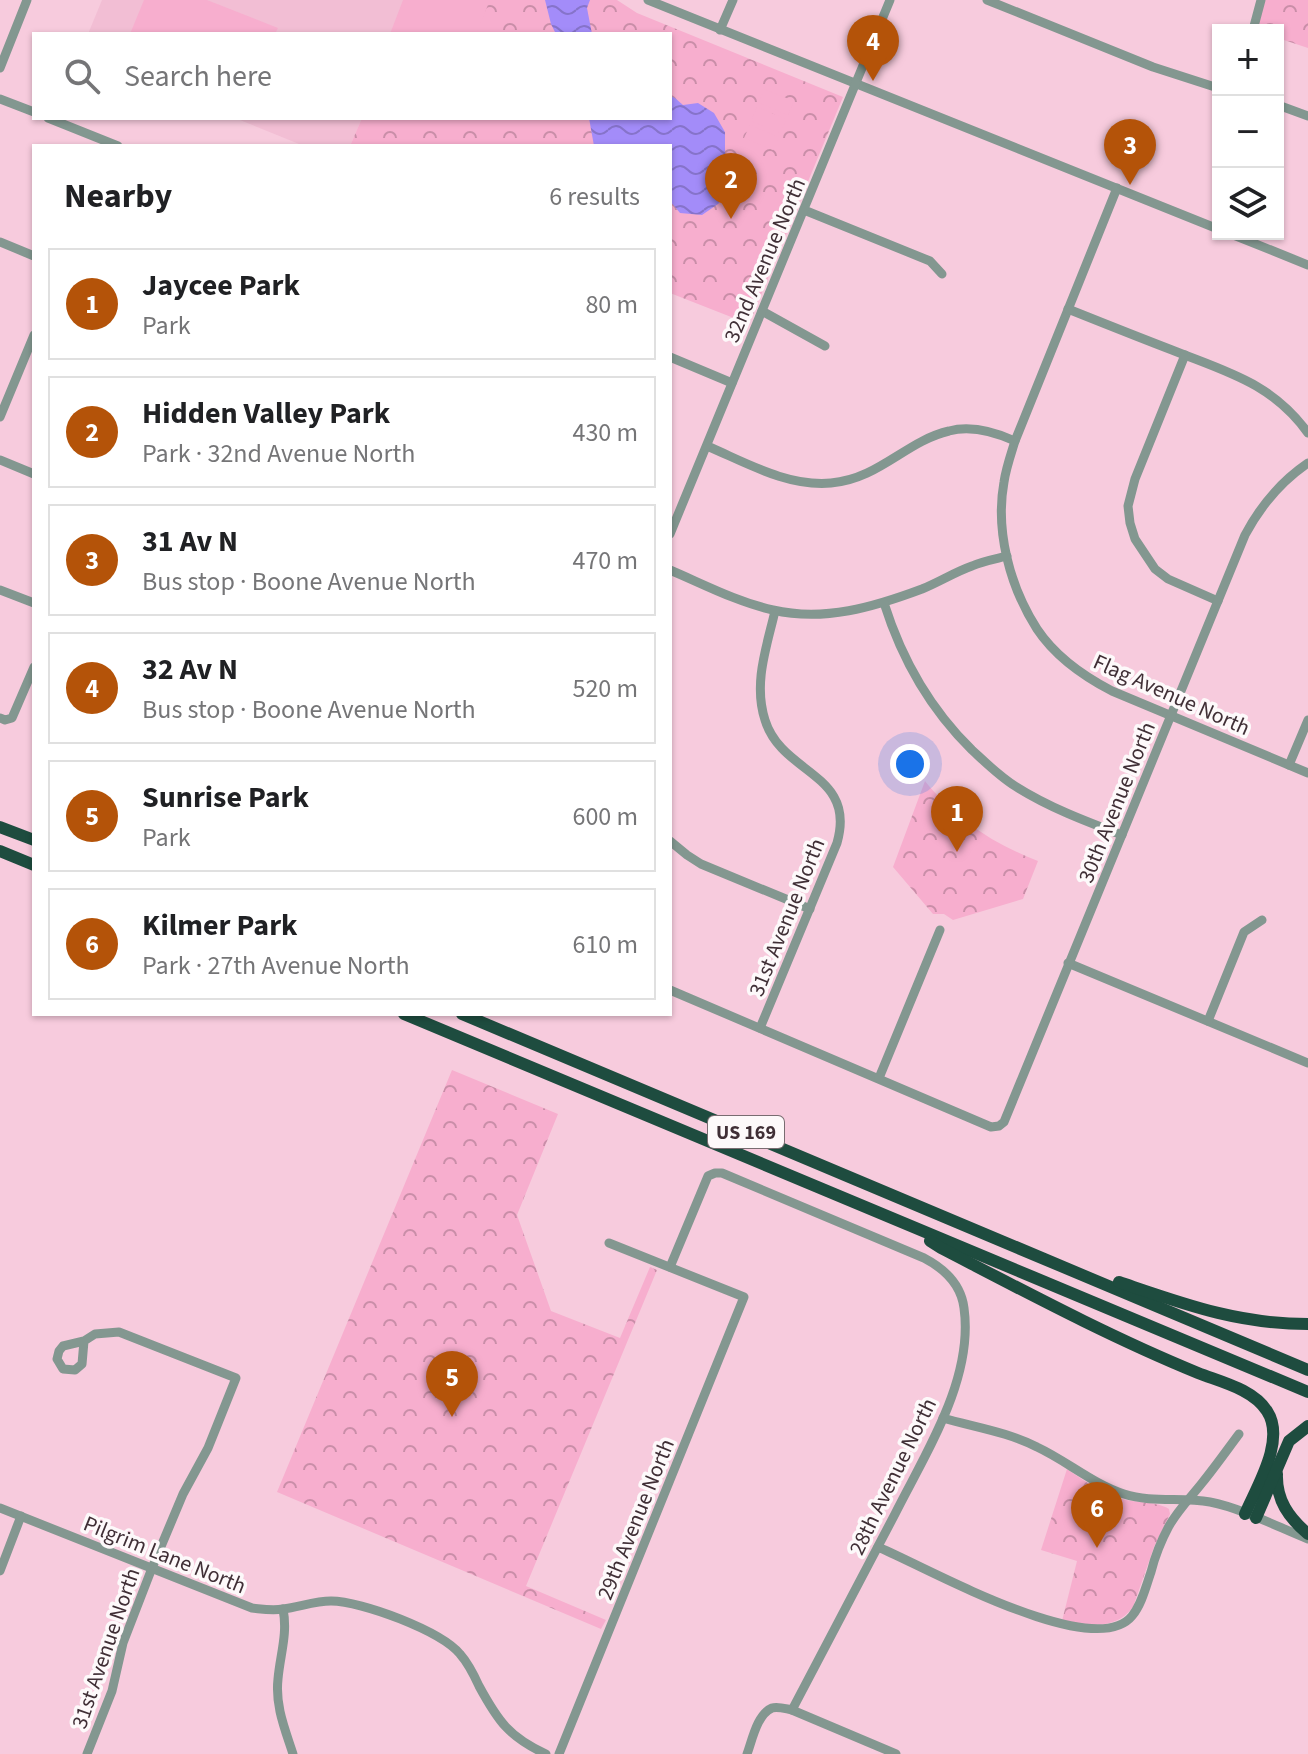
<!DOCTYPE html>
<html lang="en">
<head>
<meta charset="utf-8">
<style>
  :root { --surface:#fff; --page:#f2f2f2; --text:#202124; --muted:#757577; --line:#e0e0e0; --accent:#b45309 }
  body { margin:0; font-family:"Source Sans 3",sans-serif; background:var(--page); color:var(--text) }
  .controls { position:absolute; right:24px; top:24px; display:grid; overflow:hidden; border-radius:0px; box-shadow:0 2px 6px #0004 }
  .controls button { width:72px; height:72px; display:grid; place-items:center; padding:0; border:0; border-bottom:2px solid var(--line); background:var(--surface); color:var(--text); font:40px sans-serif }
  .you { position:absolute; left:910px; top:764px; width:28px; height:28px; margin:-20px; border:6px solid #fff; border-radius:50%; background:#1a73e8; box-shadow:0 0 0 12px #1a73e833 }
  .badge { display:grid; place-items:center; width:52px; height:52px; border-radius:50%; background:var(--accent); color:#fff; font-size:26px; font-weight:700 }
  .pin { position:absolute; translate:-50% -66px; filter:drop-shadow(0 2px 4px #0008) }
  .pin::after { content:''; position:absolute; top:42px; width:28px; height:24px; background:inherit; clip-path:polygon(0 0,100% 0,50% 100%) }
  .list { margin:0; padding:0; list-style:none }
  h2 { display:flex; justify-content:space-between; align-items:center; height:104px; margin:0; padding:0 32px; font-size:34px }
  h2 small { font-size:26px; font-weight:400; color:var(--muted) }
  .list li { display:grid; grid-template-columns:52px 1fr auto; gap:24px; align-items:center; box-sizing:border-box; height:112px; margin:0 16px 16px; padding:0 16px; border:2px solid var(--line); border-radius:0px }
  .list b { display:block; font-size:30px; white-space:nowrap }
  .list p { margin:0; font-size:26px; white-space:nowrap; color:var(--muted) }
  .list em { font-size:26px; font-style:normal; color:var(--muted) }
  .icon { flex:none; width:44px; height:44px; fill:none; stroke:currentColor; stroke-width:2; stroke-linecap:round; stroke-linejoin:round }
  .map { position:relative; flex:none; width:1308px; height:1754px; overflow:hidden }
  .search { position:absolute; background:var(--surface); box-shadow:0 2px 6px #0004; left:32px; top:32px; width:640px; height:88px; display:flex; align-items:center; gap:20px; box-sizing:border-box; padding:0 28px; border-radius:0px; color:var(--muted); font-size:30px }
  .panel { position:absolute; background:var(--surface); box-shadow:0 2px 6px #0004; left:32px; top:144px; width:640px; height:872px; border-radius:0px }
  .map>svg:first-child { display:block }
</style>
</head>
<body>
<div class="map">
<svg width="1308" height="1754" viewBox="0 0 1308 1754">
  <defs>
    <pattern id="park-crowns" width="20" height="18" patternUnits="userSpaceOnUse" patternTransform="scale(2)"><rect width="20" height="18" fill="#f7aece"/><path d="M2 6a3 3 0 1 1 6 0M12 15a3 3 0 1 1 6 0" fill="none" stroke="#c98ea8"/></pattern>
    <pattern id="water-waves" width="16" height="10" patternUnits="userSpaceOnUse" patternTransform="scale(2)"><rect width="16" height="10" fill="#a38cf9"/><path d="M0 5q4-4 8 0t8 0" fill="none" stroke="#8673ca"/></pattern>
  </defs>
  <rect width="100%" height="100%" fill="#f7cbdd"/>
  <g fill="#f2bed4">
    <polygon points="102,0 412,0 398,34 88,34"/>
    <polygon points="235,118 362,118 350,146 304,146"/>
  </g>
  <g fill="url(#park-crowns)">
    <polygon points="412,0 617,0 637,13 843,97 749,324 670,293 670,146 350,146 362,118 670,118 670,34 398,34"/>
    <polygon points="1261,0 1308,0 1308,48 1278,38 1278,30 1253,30"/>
    <path d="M 925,781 C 955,819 994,844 1038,861 L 1023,899 L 953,920 L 944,914 L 933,914 L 893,867 Z"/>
    <polygon points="452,1070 558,1114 517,1215 551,1311 620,1338 650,1267 657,1270 526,1586 606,1620 601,1629 277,1492"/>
    <path d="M 1067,1469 C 1083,1480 1100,1492 1118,1498 C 1133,1503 1157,1501 1169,1509 L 1170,1514 L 1154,1547 L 1133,1607 C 1115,1631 1088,1625 1062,1621 L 1077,1561 L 1041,1550 Z"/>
  </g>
  <g fill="#f7aece">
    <polygon points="144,0 207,0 278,28 275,34 130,34"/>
    <polygon points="403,0 490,0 476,34 390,34"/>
    <polygon points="764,89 794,101 788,115 759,103"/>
    <polygon points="757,107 786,119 781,133 751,121"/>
    <polygon points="750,125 779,137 773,150 744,138"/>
  </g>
  <g fill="url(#water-waves)">
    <polygon points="545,0 590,0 587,8 592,34 556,34 551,24"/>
    <polygon points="670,96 675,98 683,105 698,103 714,113 725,132 725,175 730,190 718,204 702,215 680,213 670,201 670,146 594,146 589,118 670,118"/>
  </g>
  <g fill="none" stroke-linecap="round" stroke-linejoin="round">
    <g stroke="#839790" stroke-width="9">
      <polyline points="648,0 1218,229"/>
      <polyline points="987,0 1153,67 1218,88"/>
      <polyline points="720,30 733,0"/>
      <polyline points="1253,30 1261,0"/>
      <polyline points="0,68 27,0"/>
      <polyline points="0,99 34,112"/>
      <polyline points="1278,105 1308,116"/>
      <polyline points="48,118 118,146"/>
      <path d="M 1117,188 L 1015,441 C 1011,454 1006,468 1004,482 C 995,531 1010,587 1037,629 C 1055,656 1083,676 1112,691 L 1308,773"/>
      <polyline points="804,210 930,261 942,274"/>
      <polyline points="1231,234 1308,265"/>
      <polyline points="0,242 34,256"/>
      <path d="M 1068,309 C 1103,323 1138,337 1172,350 C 1227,372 1272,383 1308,433"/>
      <polyline points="762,311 825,346"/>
      <polyline points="1185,355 1135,479 1128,506 1130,523 1135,539 1155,569 1168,579 1218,601"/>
      <polyline points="670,357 732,383"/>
      <polyline points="0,417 34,335"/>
      <path d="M 707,446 C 745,462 787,487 831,483 C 879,479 906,441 949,431 C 971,425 995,432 1015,441"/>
      <polyline points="0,460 34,474"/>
      <polyline points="670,534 890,0"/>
      <path d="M 670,570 C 703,584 737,602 773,610 C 824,622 874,607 922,589 C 939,582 955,572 972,566 C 983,561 995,559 1007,556"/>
      <polyline points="0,590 34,603"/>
      <path d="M 884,603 C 902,660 929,708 972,750 C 985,762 999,776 1015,786 C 1048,807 1085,821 1122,835"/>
      <polyline points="0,718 5,720 12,718 34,667"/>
      <polyline points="1289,765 1308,720"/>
      <polyline points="670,841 687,855 701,864 810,909"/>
      <polyline points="1068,963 1308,1063"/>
      <path d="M 670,990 L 991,1127 L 999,1126 L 1004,1122 L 1245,535 C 1261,505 1280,482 1308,463"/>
      <polyline points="1208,1021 1244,932 1262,920"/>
      <path d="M 760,1028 L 837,843 C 857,773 782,775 765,720 C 753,683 767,646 775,611"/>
      <polyline points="879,1078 940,930"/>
      <path d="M 670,1267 L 708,1176 L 715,1173 L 722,1173 L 924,1258 C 945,1269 961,1284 964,1308 C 974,1379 925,1454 895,1514 C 861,1580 826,1645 792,1710"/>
      <polyline points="84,1341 82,1364 75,1370 63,1369 57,1359 59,1351 63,1346 84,1341 95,1334 119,1332 236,1378 208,1448 183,1494 152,1568 123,1643 112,1691 87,1754"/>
      <path d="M 943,1418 C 974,1427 1008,1432 1037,1447 C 1067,1461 1093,1484 1124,1494 C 1152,1503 1181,1497 1210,1502 C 1241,1508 1278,1527 1308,1539"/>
      <path d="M 0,1508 L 252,1608 C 262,1609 272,1611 283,1609 C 299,1607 315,1601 331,1601 C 362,1601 441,1631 460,1654 C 468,1663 474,1675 479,1686 C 498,1721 509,1737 546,1754"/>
      <path d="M 878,1547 C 924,1566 1094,1663 1132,1616 C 1142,1604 1146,1586 1151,1572 C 1155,1556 1161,1541 1169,1526 C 1178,1510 1191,1497 1202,1483 C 1215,1467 1227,1450 1239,1434"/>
      <polyline points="0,1571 21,1516"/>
      <path d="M 283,1609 C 288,1634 280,1655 278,1679 C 275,1706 285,1729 293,1754"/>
      <polyline points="559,1754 744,1297 609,1243"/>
      <path d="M 747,1754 C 752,1741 757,1714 772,1708 C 778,1706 786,1709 792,1710 L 896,1754"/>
    </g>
    <g stroke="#1e4c3f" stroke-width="12">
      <polyline points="0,827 34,840"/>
      <polyline points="0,851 34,865"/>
      <polyline points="404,1014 1308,1392"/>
      <polyline points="462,1014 1308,1370"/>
      <path d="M 930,1241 L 941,1248 C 1026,1292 1110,1337 1198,1373 C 1221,1382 1253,1389 1267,1411 C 1286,1440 1257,1486 1245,1514"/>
      <path d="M 1119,1282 C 1184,1304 1237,1324 1308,1324"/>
      <path d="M 1277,1474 C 1276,1500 1289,1518 1308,1534"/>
      <polyline points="1256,1518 1289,1441 1308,1426"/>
    </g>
  </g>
  <g text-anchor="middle" stroke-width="7" stroke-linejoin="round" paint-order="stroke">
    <rect fill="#fdf9fa" stroke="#796c71" stroke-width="2" x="708" y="1116" width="76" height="32" rx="6"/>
    <g font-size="20" font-weight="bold" fill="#402f36">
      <text x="746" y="1139">US 169</text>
    </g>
    <g font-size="22" fill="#402f36" stroke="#fdf9fa">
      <text transform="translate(764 260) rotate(-67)" y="8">32nd Avenue North</text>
      <text transform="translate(1172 694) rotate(24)" y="8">Flag Avenue North</text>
      <text transform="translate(1116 802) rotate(-68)" y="8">30th Avenue North</text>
      <text transform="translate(786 917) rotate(-68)" y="8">31st Avenue North</text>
      <text transform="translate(892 1476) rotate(-64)" y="8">28th Avenue North</text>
      <text transform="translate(635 1519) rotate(-68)" y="8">29th Avenue North</text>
      <text transform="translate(165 1554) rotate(22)" y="8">Pilgrim Lane North</text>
      <text transform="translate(105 1648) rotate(-71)" y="8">31st Avenue North</text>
    </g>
  </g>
</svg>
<div class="controls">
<button>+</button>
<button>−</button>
<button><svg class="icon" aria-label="layers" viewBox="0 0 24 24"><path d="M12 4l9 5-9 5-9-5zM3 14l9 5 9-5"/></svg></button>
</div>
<div class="you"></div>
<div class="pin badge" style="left:957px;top:852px">1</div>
<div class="pin badge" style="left:731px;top:219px">2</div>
<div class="pin badge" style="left:1130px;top:185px">3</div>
<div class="pin badge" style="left:873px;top:81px">4</div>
<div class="pin badge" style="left:452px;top:1417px">5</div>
<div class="pin badge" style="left:1097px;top:1548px">6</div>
<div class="search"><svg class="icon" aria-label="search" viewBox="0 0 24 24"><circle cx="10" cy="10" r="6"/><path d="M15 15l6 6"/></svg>Search here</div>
<section class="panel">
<h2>Nearby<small>6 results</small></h2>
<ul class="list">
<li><span class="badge">1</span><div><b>Jaycee Park</b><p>Park</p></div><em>80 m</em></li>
<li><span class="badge">2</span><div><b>Hidden Valley Park</b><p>Park · 32nd Avenue North</p></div><em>430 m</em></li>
<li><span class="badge">3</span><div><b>31 Av N</b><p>Bus stop · Boone Avenue North</p></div><em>470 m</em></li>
<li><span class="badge">4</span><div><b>32 Av N</b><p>Bus stop · Boone Avenue North</p></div><em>520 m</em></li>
<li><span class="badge">5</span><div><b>Sunrise Park</b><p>Park</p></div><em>600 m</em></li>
<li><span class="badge">6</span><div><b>Kilmer Park</b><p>Park · 27th Avenue North</p></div><em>610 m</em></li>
</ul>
</section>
</div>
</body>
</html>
